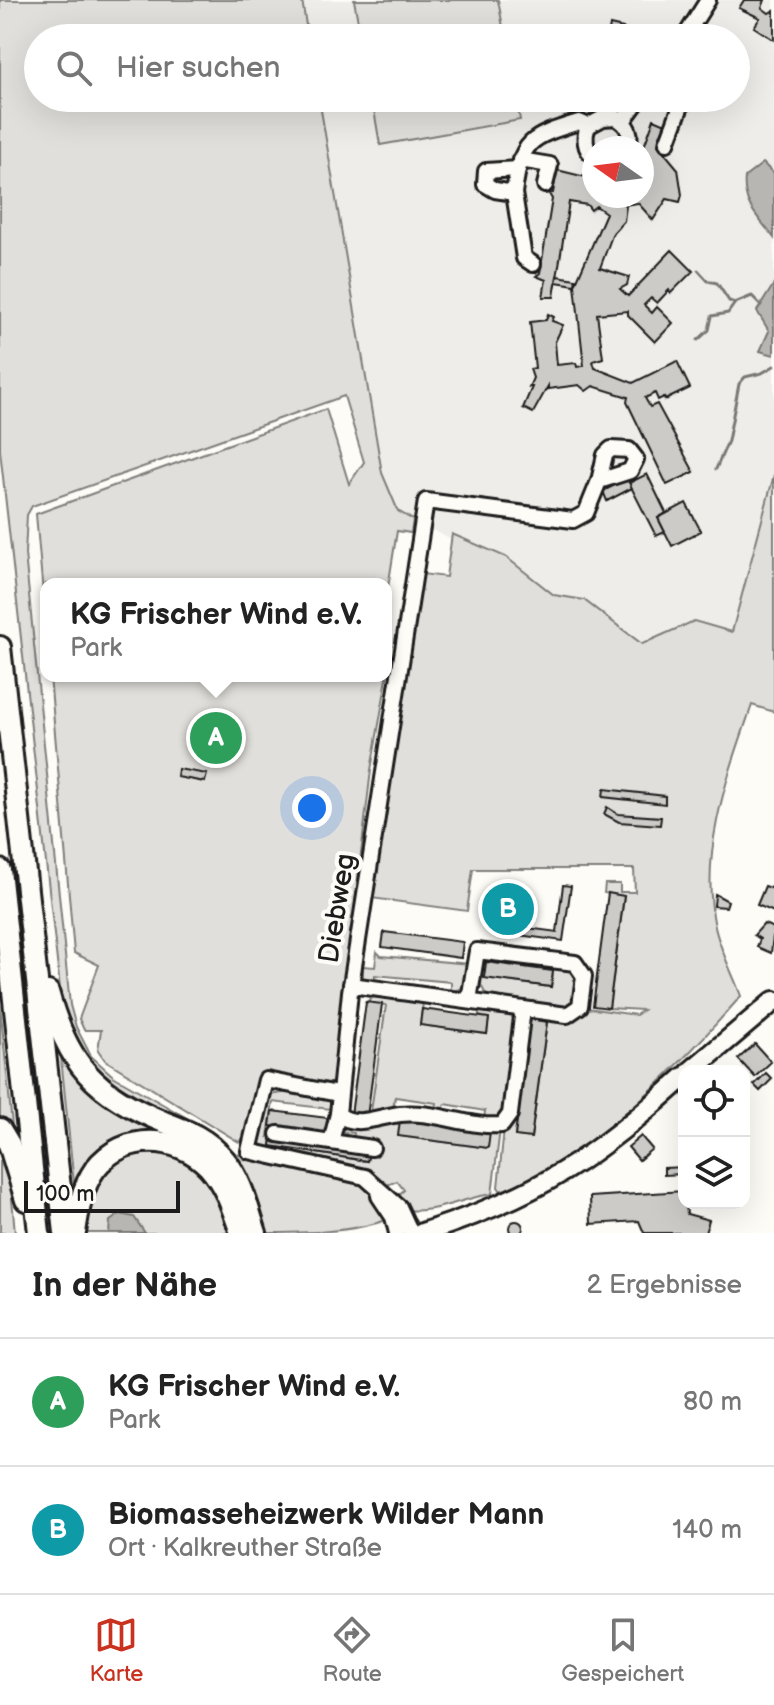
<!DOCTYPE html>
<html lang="de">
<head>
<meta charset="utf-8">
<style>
  :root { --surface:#fff; --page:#f6f6f6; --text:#222; --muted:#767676; --line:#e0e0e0; --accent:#c8321e }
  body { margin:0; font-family:"Balsamiq Sans",sans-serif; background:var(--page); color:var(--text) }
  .controls { position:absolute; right:24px; bottom:24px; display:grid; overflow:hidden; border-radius:16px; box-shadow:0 8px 32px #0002 }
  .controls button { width:72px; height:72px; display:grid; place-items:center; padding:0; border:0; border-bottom:2px solid var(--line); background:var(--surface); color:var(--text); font:40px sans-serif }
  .compass { position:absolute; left:582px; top:136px; width:72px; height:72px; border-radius:50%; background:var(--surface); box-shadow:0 8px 32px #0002; rotate:284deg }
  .scale { position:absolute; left:24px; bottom:20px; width:156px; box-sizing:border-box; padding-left:8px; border:4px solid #1c1c1c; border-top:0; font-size:22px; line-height:28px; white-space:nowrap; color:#1c1c1c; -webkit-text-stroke:6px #fdfcf7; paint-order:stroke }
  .you { position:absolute; left:312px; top:808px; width:28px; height:28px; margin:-20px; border:6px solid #fff; border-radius:50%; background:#1a73e8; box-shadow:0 0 0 12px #1a73e833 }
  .badge { display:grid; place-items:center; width:52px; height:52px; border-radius:50%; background:var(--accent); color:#fff; font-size:26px; font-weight:700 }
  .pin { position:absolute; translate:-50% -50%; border:4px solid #fff; box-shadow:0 2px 8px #0006 }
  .popup { position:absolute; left:40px; top:578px; width:352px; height:104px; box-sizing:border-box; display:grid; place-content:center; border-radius:16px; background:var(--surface); filter:drop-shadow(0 2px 6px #0005); font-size:26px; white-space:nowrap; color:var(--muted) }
  .popup b { font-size:30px; color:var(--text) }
  .popup::after { content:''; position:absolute; left:50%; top:100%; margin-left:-16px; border:16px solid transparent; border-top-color:var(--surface) }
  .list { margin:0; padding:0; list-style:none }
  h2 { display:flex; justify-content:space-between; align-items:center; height:104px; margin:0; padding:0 32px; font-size:34px }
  h2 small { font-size:26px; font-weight:400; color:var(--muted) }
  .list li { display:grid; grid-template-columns:52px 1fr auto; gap:24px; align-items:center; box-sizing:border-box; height:128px; padding:0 32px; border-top:2px solid var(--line) }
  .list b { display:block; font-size:30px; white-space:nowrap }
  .list p { margin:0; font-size:26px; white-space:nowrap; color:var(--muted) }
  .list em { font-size:26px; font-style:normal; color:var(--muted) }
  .icon { flex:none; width:44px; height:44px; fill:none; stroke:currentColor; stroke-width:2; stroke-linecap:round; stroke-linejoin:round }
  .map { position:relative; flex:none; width:774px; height:1233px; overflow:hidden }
  .search { position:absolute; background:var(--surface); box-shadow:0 8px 32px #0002; left:24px; right:24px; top:24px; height:88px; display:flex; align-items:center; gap:20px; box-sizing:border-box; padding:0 28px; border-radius:44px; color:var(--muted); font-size:30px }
  .sheet { height:360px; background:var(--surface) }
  nav { display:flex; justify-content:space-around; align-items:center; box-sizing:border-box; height:112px; border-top:2px solid var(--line); background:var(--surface); font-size:22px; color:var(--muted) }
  nav a { display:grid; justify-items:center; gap:4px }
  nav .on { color:var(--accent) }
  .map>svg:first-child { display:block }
</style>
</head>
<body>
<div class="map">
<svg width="774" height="1233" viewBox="0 0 774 1233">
  <rect width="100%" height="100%" fill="#fdfcf7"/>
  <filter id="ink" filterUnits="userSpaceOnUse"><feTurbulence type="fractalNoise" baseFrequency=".0125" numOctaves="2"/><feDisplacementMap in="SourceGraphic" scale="16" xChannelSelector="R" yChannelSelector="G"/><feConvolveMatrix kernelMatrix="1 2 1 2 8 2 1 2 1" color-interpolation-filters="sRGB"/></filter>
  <g filter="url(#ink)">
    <path fill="#eeede9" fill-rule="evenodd" d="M 302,0 L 774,0 L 774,712 L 752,704 L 398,511 L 382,473 L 319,98 L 736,98 L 736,38 L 308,38 ZM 594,148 L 642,148 L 642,196 L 594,196 Z"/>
    <g fill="#e0dfdb" stroke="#7e7e7c" stroke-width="2">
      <path d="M 0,0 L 302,0 L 308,38 L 38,38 L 38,98 L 319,98 L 382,473 L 398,511 L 413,520 L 411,533 L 397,531 L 386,600 L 386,584 L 46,584 L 46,628 L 36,514 L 326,409 L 349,484 L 364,462 L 344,396 L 32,506 L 27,515 L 25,554 L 70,1005 L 76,1027 L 91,1056 L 113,1076 L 187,1118 L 236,1154 L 357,1181 L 378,1201 L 389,1219 C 352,1233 302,1233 262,1233 L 245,1182 L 109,1087 L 72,1041 L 62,1006 L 0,450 Z"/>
      <polygon points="354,0 498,0 505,38 361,38"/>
      <polygon points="372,98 516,98 520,120 380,145"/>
      <path d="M 774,475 L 774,712 L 752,705 C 728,775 699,851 715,927 C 720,950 733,974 741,996 C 678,1068 592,1157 501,1191 L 498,1187 L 504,1129 L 518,1108 L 515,1136 L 531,1138 L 547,1022 L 541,1019 L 572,1022 L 587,1008 L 636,1015 L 643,1010 L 609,1008 L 624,896 L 604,893 L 605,884 L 620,884 L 620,892 L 635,892 L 634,869 L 473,869 L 467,911 L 371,898 L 422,574 L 446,577 L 452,534 L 506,557 L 554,595 L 584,600 L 642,644 L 694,621 L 732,632 Z"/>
      <polygon points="386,660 390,661 371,770 334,1080 325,1088 262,1075 246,1135 239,1142 105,1060 98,1050 101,1030 84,1030 79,1019 99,965 74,953 50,676 386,676"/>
      <polygon points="377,952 381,956 470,964 466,987 451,992 451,982 375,975 374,982 363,979 363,966 375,967"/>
      <polygon points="492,959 486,962 484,978 551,987 553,971 543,970 544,966 571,970 577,977 574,1001 564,1007 487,997 481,985 483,963"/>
      <polygon points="374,997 423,1003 420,1025 487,1034 489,1018 479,1016 480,1008 511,1013 514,1018 504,1111 498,1120 484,1122 485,1111 445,1104 442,1115 435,1114 437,1103 395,1097 392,1114 370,1118 386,1005 366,1002"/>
      <polygon points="0,1005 13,1135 0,1120"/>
      <polygon points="60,1048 72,1069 96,1095 131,1116 191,1141 230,1188 149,1136 75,1193"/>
      <path d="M 289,1092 L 332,1100 L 330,1109 L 273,1102 L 268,1137 L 272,1138 L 271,1146 L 367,1161 L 368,1153 L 351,1150 L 354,1133 L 345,1132 L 344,1138 L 339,1137 L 339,1121 L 409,1116 L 399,1136 L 487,1148 L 490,1132 L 481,1131 L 500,1129 L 492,1194 C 465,1197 434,1214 408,1210 L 397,1196 L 404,1190 L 397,1181 L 385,1186 L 262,1149 L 257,1143 L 269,1095 Z"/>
      <path d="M 146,1149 C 203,1161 213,1179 229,1233 L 86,1233 C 88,1183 101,1167 146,1149 Z"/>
      <polygon points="0,1160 11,1187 15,1233 0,1233"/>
    </g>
    <g fill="#b7b6b2" stroke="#797876" stroke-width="2">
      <path d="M 763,163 L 774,174 L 774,238 C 758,217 742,204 745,177 Z"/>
      <polygon points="774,284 774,355 760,351 769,331 757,311"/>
      <polygon points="120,1214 134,1217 145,1233 109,1233 110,1221"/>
    </g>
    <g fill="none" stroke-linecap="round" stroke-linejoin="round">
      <g stroke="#797876" stroke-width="3">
        <polyline points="698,270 708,281 717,283 729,301 735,303 752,296 761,305"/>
        <polyline points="698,340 709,330 712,316 728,313 735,303"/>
        <polyline points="716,469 728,441 739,384 745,377 762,373 774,366"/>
      </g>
    </g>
    <g fill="#cccbc8" stroke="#1c1c1c" stroke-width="2">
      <polygon points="744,0 765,0 762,8 769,13 774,10 774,40 754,27 760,18 739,8"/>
      <polygon points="610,25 623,28 632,38 598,38 609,31"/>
      <polygon points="553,98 579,98 574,106 569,103 567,107"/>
      <polygon points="654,119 666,124 658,145 678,169 682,195 680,202 667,199 653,220 638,203 624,205 615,196 642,196 642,152"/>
      <polygon points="557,170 594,179 594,196 615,196 626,206 624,221 613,233 600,268 629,277 627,285 620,289 628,296 672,250 693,271 671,293 669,290 657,303 651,298 644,305 652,313 657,307 673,323 655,342 628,315 628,311 597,314 603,358 593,361 595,368 633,383 677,361 690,388 665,400 664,397 658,400 655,393 645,398 650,407 657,404 694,472 667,485 627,402 628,397 593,386 586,391 579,385 548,389 548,386 533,413 523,408 532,387 529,387 533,378 530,369 535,368 530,322 546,320 548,314 554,317 552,321 563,325 555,342 557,365 576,363 577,367 584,366 575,285 606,213 596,206 591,210 587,205 569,202 554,297 543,297 546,280 536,276 540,273 552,199 549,194 553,193"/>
      <polygon points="557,276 576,279 575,285 556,282"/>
      <polygon points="647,474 666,513 658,518 665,532 656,536 629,483"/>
      <polygon points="627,479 632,488 607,501 603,491"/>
      <polygon points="686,503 701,531 672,546 658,518"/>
      <polygon points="178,769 207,774 205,782 177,777"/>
      <polygon points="604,789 665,796 665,804 603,797"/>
      <polygon points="607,807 618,814 661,817 660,825 619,822 604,814"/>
      <polygon points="563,885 571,886 563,941 496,932 497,924 557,932"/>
      <polygon points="765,886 774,889 774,912 757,905"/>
      <polygon points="608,893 624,896 609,1008 593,1006"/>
      <polygon points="715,894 728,901 726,907 714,906"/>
      <polygon points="490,898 528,903 526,919 488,914"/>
      <polygon points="764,924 774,928 771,953 757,947 760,939 754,935"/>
      <polygon points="384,932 463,942 461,958 382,947"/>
      <polygon points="486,962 553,971 551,987 484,978"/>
      <polygon points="366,1002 382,1004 367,1117 351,1115"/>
      <polygon points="422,1009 489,1018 487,1034 420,1025"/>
      <polygon points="530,1019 547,1022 531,1138 515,1136"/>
      <polygon points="755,1044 771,1062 755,1077 738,1059"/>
      <polygon points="766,1073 772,1079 760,1091 754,1085"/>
      <polygon points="272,1111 328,1118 326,1134 270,1126"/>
      <polygon points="400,1120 490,1132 488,1148 398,1136"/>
      <polygon points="641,1136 652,1149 639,1160 628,1147"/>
      <polygon points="272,1138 369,1153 367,1161 271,1146"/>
      <polygon points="684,1167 684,1174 664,1175 664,1168"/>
      <polygon points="684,1191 687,1214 709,1220 705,1233 644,1233 639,1221 591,1224 590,1197"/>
      <circle cx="516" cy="1228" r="7"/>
    </g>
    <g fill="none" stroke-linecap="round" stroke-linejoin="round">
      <defs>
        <g id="minor">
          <polyline points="684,38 708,0"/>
          <polyline points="623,121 640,98"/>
          <polyline points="667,143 684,98"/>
          <path d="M 594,156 C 584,150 584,136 588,126 L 603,118 L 615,117 C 628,124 634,135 626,148"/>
          <polyline points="520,160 550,165 545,185"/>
          <polyline points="517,169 486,171 485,184 495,190 514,193 524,258 533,264"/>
          <path d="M 514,193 C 521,140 530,137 579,122 L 588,126"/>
          <polyline points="351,985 567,1015 580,1006 584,976 575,963 477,951 469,1000"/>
          <path d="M 523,1009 L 510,1114 L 502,1125 C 469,1128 433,1110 400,1114 C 380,1116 355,1129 338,1114 L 350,992 L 426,501 L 573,520 L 586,513 L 599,481 L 630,471 L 636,459 L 629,450 L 611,449 L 605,455 L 599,481"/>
          <polyline points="338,1094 266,1080 249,1151 365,1177 399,1207 411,1233"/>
          <polyline points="338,1114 331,1142 372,1148"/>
          <polyline points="278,1134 331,1142"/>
          <polyline points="379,1196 393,1217 397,1233"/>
        </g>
        <g id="major">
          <polyline points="691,1071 774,1001"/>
          <path d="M 422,1233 C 539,1196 594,1158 684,1077"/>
        </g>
        <g id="highway">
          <polyline points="0,647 65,1233"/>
          <polyline points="0,870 39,1233"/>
          <path d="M 48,992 C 68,1065 94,1093 164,1122 C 188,1131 208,1139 225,1160 C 242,1180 248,1209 256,1233"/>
          <polyline points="0,1129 9,1144 26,1200"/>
          <path d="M 75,1233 C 78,1211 82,1187 95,1169 C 123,1132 178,1134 209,1167 C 226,1186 233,1210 241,1233"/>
        </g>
      </defs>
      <use href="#minor" stroke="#1c1c1c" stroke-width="20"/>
      <use href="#major" stroke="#1c1c1c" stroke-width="24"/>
      <use href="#highway" stroke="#1c1c1c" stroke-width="26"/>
      <use href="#minor" stroke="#fdfcf7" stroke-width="14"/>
      <use href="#major" stroke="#fdfcf7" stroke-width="18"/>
      <use href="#highway" stroke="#fdfcf7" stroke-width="20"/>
    </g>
  </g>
  <g text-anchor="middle" stroke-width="8" stroke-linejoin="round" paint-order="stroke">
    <g font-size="28" fill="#1c1c1c" stroke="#fdfcf7">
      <text transform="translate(336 908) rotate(-81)" y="10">Diebweg</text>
    </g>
  </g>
</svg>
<div class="controls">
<button><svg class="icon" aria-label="locate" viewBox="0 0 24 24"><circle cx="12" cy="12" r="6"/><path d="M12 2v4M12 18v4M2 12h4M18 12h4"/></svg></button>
<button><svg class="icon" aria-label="layers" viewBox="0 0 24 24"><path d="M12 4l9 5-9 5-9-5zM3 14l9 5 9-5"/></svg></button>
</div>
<svg class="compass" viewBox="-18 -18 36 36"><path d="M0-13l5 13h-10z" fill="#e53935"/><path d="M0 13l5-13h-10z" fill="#767676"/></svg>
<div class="scale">100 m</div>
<div class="you"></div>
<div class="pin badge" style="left:216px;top:738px;background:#2e9e5b">A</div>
<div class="popup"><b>KG Frischer Wind e.V.</b>Park</div>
<div class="pin badge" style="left:508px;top:909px;background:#0f9aa8">B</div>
<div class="search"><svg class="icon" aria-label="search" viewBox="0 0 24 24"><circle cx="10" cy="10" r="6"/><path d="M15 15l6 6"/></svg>Hier suchen</div>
</div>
<section class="sheet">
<h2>In der Nähe<small>2 Ergebnisse</small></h2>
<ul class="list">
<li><span class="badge" style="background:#2e9e5b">A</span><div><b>KG Frischer Wind e.V.</b><p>Park</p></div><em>80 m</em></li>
<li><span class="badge" style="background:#0f9aa8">B</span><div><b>Biomasseheizwerk Wilder Mann</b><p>Ort · Kalkreuther Straße</p></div><em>140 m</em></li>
</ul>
</section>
<nav>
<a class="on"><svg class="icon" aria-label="map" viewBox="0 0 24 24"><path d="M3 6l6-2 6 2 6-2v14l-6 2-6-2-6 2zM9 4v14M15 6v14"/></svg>Karte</a>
<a><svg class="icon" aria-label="directions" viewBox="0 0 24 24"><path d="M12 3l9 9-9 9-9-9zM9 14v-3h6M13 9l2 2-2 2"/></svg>Route</a>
<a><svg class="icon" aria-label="saved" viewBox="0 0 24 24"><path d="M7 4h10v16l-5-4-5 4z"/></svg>Gespeichert</a>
</nav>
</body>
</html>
